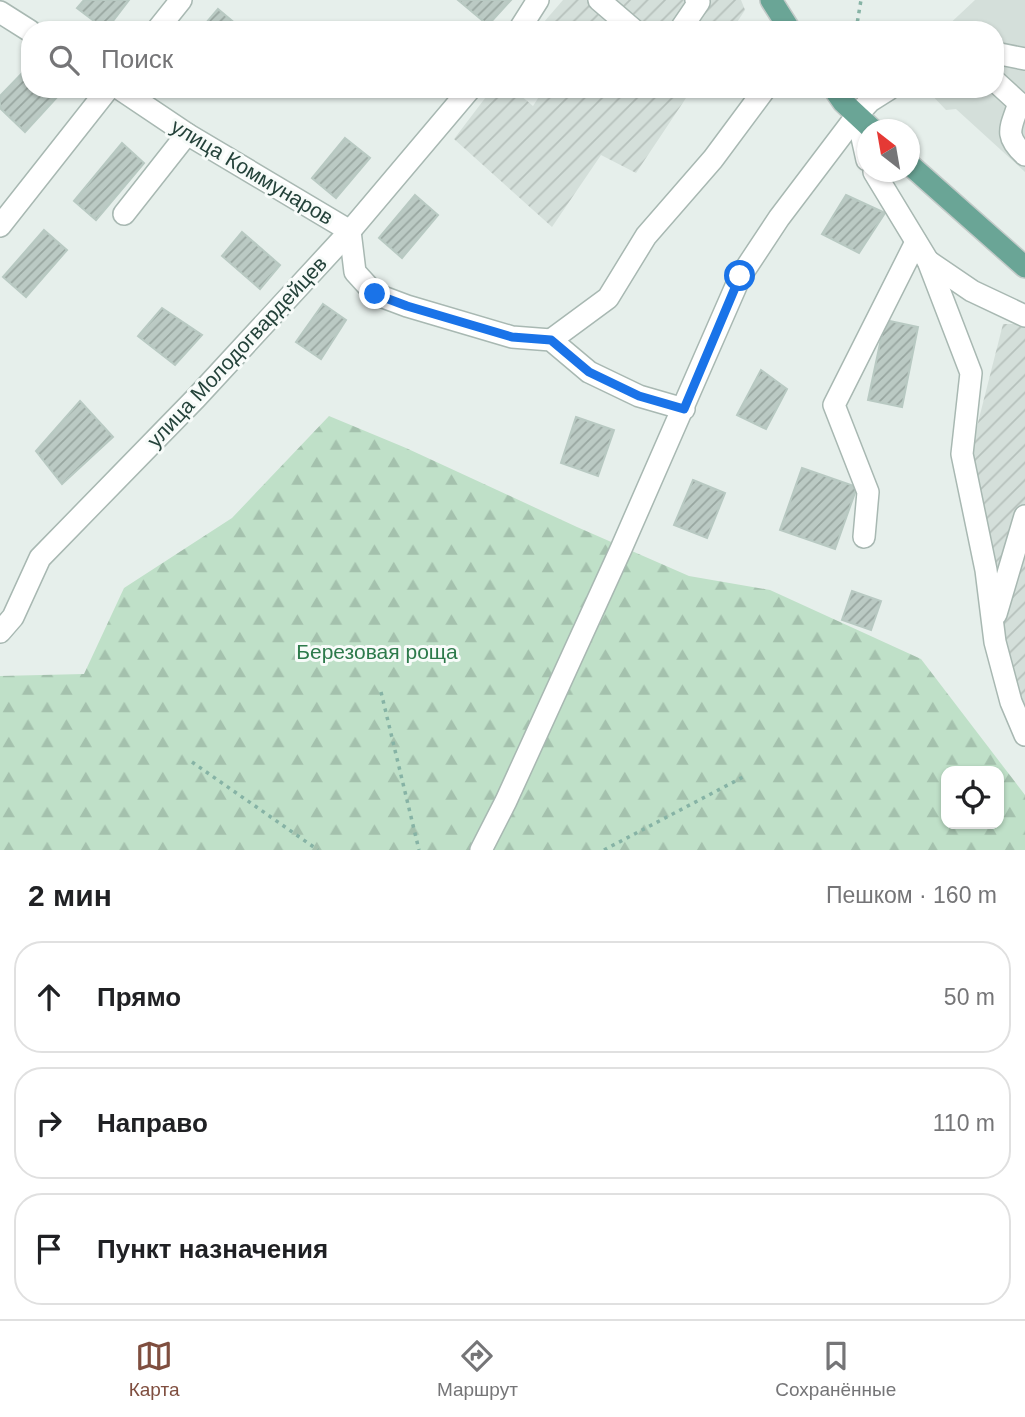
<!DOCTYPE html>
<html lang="ru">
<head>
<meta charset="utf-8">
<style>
  :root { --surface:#fff; --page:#f6f6f6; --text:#202124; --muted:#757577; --line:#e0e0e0; --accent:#7f4e3f }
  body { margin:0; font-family:Helvetica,sans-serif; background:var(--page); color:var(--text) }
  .controls { position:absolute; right:21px; bottom:21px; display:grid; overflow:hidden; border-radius:14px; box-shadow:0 2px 5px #0004 }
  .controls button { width:63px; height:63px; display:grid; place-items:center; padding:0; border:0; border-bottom:2px solid var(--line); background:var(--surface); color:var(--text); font:35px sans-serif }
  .compass { position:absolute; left:857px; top:119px; width:63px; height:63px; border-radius:50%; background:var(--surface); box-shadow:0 2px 5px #0004; rotate:329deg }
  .stop { position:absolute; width:21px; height:21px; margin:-16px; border:5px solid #1a73e8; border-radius:50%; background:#fff }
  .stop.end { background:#1a73e8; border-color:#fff; box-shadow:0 2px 7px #0008 }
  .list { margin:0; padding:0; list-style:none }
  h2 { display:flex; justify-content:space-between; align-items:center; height:91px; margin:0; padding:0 28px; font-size:30px }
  h2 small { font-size:23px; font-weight:400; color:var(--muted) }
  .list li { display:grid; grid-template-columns:46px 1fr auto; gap:21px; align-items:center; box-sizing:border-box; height:112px; margin:0 14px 14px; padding:0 14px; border:2px solid var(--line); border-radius:28px }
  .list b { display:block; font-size:26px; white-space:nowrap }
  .list em { font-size:23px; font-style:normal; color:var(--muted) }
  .icon { flex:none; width:38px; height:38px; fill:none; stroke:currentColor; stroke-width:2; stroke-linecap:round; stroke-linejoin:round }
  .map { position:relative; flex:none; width:1025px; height:850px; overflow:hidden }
  .search { position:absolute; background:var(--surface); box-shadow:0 2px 5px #0004; left:21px; right:21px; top:21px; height:77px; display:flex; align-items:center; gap:18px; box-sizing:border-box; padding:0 24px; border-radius:28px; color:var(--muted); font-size:26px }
  .sheet { height:469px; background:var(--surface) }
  nav { display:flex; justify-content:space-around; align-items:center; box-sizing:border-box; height:98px; border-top:2px solid var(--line); background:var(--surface); font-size:19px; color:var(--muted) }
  nav a { display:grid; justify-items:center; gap:4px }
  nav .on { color:var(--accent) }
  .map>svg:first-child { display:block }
</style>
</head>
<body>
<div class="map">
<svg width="1025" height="850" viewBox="0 0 1025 850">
  <defs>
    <pattern id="industrial-furrows" width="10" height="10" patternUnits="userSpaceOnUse" patternTransform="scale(1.75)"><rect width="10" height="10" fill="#d4dfda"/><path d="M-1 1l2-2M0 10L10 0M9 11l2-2" fill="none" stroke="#b6c1bc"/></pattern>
    <pattern id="forest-firs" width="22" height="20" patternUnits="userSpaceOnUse" patternTransform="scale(1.75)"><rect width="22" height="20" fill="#bfe0c8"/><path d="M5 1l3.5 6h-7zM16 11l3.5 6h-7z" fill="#a4c1ad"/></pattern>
    <pattern id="building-hatch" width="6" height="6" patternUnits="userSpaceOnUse" patternTransform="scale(1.75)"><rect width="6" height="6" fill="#bbcac4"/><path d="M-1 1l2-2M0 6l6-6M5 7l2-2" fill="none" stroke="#98a6a0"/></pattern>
  </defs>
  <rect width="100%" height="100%" fill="#e6efeb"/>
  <polygon fill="#d4dfda" points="975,0 1025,0 1025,172 956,109 946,110 926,89 995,89 995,30 943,30"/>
  <g fill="url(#industrial-furrows)">
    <polygon points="563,0 741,0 745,10 732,30 537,30"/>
    <polygon points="492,89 513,89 533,106 544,89 692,89 636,173 601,155 552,227 454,139"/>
    <polygon points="1003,324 1025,324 1025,712 1001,646 970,454"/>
  </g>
  <path fill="url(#forest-firs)" fill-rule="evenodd" d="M 329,416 L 406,448 L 577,527 L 689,576 L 770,590 L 921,659 L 1025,795 L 1025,850 L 0,850 L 0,676 L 84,674 L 124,588 L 232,518 ZM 946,771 L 999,771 L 999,824 L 946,824 Z"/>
  <g fill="url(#building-hatch)" stroke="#b8c9c2" stroke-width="2">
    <polygon points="84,0 129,0 106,30 77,8"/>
    <polygon points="458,0 511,0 488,25"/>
    <polygon points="218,9 243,30 200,30"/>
    <polygon points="27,68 30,70 30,89 50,89 58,96 25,132 0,108 0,96"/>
    <polygon points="345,138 370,158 336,198 312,178"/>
    <polygon points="122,143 144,163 96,220 74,201"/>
    <polygon points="415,195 438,215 402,258 379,238"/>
    <polygon points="846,195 885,213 859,253 822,234"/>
    <polygon points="44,230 67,250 26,297 3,277"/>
    <polygon points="242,232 280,265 260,289 222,256"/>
    <polygon points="323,304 346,320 321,359 296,342"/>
    <polygon points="162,308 202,335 175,365 138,336"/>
    <polygon points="885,320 918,327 902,407 868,400"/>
    <polygon points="761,370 787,389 766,429 737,415"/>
    <polygon points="80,401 113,437 62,484 36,451"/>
    <polygon points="576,417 614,430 598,476 561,463"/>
    <polygon points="802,468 857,487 835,549 780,530"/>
    <polygon points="693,480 725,493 707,538 674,525"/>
    <polygon points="852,591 881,601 871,630 842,620"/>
  </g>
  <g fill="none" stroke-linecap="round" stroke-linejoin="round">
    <defs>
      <g id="minor">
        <polyline points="599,0 634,30"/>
        <polyline points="0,12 30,31"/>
        <polyline points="157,30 181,0"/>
        <polyline points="519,30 538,0"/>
        <polyline points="680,30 699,2 696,0"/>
        <polyline points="995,53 1025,59"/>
        <polyline points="995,81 1019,103"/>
        <polyline points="120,89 187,134 350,231 355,272 375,294 407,306 512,337 551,340 589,372 639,396 684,409"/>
        <path d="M 1019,103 C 1011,128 1003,135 1025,155"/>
        <polyline points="857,115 867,160"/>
        <polyline points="874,172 928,261 971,373 962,454 986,570 995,642 1011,702 1025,735"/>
        <polyline points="124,214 187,134"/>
        <polyline points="0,226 108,89"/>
        <polyline points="928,261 972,291 1025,316"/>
        <polyline points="551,340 608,298 646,236 713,159 765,89"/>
        <polyline points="864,537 868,492 834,405 916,242"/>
        <polyline points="996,614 1025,516"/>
        <polyline points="0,632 13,617 40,558 196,398 350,231 470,89"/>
        <polyline points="481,850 506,801 621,549 740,277 779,218 857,115 870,101 889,89"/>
      </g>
      <g id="major">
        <polyline points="771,0 790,30"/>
        <polyline points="834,89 843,102 873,130"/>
        <polyline points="909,164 1025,267"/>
      </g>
    </defs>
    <use href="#minor" stroke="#a8b8b2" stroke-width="24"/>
    <use href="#major" stroke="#c2cac8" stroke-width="24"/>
    <g stroke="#86b3a5" stroke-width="3.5" stroke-dasharray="3.5 5" stroke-linecap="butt">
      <polyline points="856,30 861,0"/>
      <polyline points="381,692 419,850"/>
      <polyline points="192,762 318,850"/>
      <polyline points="604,850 745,776"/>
    </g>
    <use href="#minor" stroke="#fff" stroke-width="21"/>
    <use href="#major" stroke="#6aa596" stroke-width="21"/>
  </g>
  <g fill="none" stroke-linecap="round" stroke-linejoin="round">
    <polyline stroke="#1a73e8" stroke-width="9" points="375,294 407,306 512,337 551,340 589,372 639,396 684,409 740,276"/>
  </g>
  <g text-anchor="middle" stroke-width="6" stroke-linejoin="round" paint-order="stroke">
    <g font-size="21" fill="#24423a" stroke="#f7fbf9">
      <text transform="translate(252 172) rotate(31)" y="7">улица Коммунаров</text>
      <text transform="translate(237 352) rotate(-47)" y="7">улица Молодогвардейцев</text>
    </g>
    <g font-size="21" fill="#2d7a4b" stroke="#f7fbf9">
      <text x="377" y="659">Березовая роща</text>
    </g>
  </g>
</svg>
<div class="controls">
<button><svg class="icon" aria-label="locate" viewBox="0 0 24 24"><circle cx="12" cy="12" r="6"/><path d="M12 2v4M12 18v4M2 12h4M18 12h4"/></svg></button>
</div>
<svg class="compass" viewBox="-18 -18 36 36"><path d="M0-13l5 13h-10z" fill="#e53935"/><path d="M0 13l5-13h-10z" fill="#757577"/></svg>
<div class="stop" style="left:740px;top:276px"></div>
<div class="stop end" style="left:375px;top:294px"></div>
<div class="search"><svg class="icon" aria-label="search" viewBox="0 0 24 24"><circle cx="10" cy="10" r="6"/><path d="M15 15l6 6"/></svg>Поиск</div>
</div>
<section class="sheet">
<h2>2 мин<small>Пешком · 160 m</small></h2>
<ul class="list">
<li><svg class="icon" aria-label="ahead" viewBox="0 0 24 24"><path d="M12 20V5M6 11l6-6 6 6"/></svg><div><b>Прямо</b></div><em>50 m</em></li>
<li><svg class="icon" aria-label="right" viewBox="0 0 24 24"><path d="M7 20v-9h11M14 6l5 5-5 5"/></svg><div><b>Направо</b></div><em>110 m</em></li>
<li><svg class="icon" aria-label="arrive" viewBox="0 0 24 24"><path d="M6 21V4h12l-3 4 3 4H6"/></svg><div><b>Пункт назначения</b></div></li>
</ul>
</section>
<nav>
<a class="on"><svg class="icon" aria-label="map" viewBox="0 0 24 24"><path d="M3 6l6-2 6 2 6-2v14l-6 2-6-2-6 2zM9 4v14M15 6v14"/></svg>Карта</a>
<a><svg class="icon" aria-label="directions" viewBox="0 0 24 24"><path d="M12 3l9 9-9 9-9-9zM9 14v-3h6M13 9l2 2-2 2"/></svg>Маршрут</a>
<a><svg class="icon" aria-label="saved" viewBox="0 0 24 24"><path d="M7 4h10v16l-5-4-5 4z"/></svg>Сохранённые</a>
</nav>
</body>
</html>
